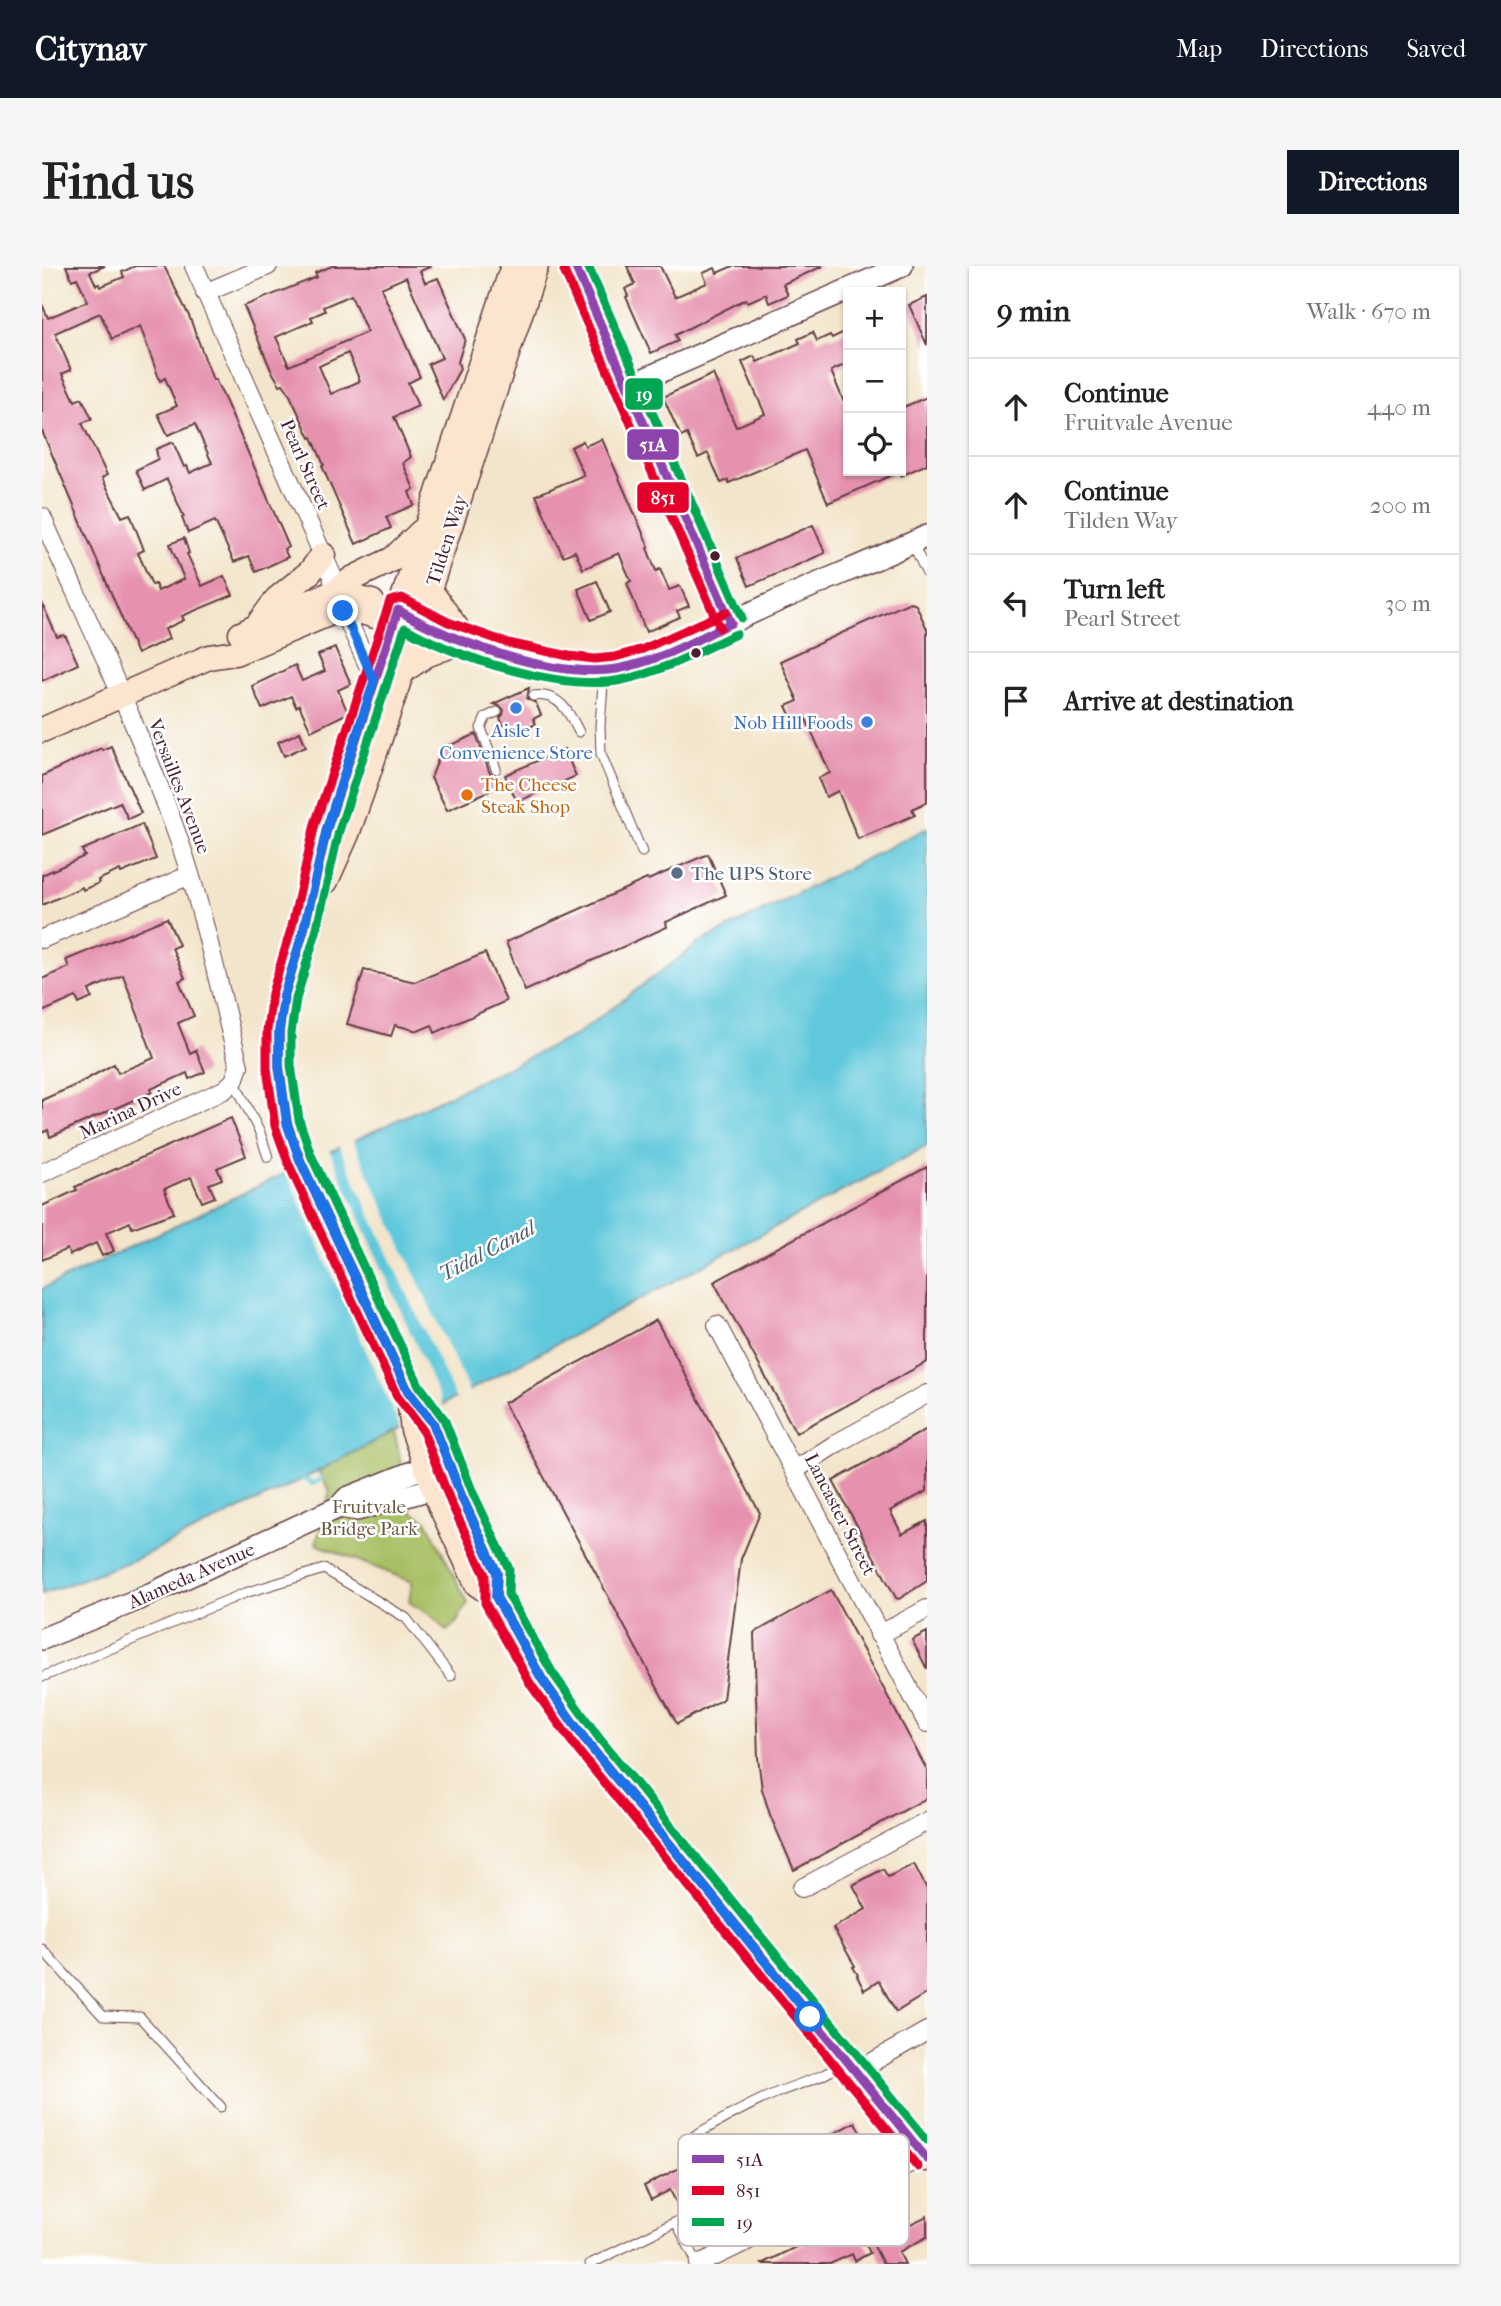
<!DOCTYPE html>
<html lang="en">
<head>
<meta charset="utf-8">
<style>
  :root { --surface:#fff; --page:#f6f6f6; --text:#222; --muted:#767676; --line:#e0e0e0; --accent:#111827 }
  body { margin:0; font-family:"IM FELL French Canon",serif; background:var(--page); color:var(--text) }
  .controls { position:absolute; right:21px; top:21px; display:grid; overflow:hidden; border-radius:0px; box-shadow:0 2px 5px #0004 }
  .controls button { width:63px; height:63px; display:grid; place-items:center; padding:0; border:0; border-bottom:2px solid var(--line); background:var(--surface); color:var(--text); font:35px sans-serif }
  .stop { position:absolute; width:21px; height:21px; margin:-16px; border:5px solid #1a73e8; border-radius:50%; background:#fff }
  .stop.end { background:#1a73e8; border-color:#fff; box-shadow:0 2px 7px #0008 }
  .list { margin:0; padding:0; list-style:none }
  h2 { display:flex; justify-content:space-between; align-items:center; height:91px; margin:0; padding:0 28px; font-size:30px }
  h2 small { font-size:23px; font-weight:400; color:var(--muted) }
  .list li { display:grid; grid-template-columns:46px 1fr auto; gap:21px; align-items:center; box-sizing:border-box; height:98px; padding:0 28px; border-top:2px solid var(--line) }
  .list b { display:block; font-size:26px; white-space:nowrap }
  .list p { margin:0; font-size:23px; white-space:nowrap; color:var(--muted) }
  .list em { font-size:23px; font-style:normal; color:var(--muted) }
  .icon { flex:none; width:38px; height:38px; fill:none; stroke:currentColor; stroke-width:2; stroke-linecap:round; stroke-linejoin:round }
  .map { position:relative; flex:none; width:885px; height:1998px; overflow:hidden; border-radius:0px }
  header { display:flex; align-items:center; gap:42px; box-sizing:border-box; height:98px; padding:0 35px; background:var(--accent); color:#fff }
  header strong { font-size:33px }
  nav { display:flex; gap:38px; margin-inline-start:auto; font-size:24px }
  .intro { display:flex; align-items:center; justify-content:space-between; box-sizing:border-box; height:168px; padding:0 42px }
  h1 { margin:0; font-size:49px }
  .button { padding:18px 32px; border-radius:0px; background:var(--accent); color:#fff; font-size:24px; font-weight:700 }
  main { display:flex; gap:42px; padding:0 42px }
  aside { flex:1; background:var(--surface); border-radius:0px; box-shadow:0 2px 5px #0004 }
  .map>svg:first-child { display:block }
</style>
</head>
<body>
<header>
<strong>Citynav</strong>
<nav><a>Map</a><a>Directions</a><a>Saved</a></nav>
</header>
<div class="intro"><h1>Find us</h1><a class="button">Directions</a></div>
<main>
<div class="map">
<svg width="885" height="1998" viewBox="0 0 885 1998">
  <rect width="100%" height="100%" fill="#fff"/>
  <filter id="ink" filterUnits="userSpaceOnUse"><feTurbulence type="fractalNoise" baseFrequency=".0143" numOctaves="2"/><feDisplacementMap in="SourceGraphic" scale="14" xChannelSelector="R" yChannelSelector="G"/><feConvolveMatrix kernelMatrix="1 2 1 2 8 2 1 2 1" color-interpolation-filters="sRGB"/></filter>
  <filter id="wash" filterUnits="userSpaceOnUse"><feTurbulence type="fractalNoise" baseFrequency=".00686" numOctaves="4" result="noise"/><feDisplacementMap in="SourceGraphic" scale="28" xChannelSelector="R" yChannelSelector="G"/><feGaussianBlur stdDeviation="1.57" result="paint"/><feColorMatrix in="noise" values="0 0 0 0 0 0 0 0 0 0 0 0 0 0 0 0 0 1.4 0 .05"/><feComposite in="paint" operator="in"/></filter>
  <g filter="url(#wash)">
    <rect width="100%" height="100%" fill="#f3e5cb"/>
    <polygon fill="#a8c065" stroke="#797048" stroke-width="2" points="352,1165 370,1246 384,1254 426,1337 414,1357 405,1365 390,1350 367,1336 370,1316 274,1278 288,1225 276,1205"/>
    <polygon fill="#5fc8db" stroke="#547483" stroke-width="2" points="885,562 885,880 263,1212 94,1293 0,1328 0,1023 534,769 657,677"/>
    <g fill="#f3e5cb">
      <polygon points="310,872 428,1128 415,1135 296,878"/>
      <polygon points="287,883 402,1142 359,1163 243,903"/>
    </g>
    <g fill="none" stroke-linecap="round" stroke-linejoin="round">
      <polyline stroke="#5fc8db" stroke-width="4.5" points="257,1210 271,1218 280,1212"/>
    </g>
    <g id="blocks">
      <g fill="#e692af" fill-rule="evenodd">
        <polygon points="24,0 63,0 48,6 54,19 57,18 58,21 82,11 80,6 93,0 122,0 147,50 171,114 173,113 184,136 247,281 242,283 246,291 214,306 207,290 192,296 173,255 146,267 140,252 142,251 125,213 103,224 94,204 116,193 114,183 131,176 142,201 145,200 148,207 170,197 153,158 126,169 116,148 135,140 123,112 118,115 98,60 70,73 58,47 13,67 29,104 20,108 33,135 40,132 50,153 40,157 65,209 60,212 80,251 88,248 102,284 96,287 110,319 113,318 116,325 142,313 128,278 142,272 147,287 145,288 160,320 182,310 191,329 140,350 142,354 123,363 127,373 95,388 0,165 0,38 6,52 46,35 35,12 30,14"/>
        <path d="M 290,0 L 390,0 L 378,5 L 383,17 L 396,12 L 423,73 L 416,96 L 418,103 L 401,134 L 386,98 L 400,92 L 364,11 L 339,22 L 378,111 L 366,117 L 376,140 L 352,151 L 369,191 L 361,197 L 372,223 L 367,226 L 372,239 L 344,251 L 349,262 L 314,278 L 280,200 L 282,199 L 270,171 L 268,172 L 246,125 L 241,118 L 238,119 L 229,104 L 202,40 L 275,11 L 273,7 ZM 309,29 L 325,66 L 247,100 L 234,71 L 271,55 L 269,51 L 283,45 L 281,41 ZM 306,87 L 318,115 L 289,128 L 277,100 Z"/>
        <polygon points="585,0 618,0 633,31 665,17 661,7 673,2 675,7 691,0 781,0 741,18 746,29 727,37 724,28 706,36 704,33 633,69 636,75 609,87 584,31 586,30 583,23 593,18"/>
        <polygon points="885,31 885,79 867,39"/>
        <polygon points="806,64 806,97 789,105 801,134 806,132 806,205 859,205 859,142 885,131 885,198 859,210 859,205 786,237 763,184 687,217 686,214 679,217 666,187 656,192 645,168 639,171 621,131 671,108 694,161 723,148 700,96 712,90 715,96 758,77 756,73 771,66 775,75 788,69 790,72"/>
        <polygon points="560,173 607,281 605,282 614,305 618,303 627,324 638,320 647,340 635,345 638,351 604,366 585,317 589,315 577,287 541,303 533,285 521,290 494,229 542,209 529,181 541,175 543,180"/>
        <polygon points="771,259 783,287 707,320 695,292"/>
        <polygon points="555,315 568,346 549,354 536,323"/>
        <polygon points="868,336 874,339 885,363 885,536 870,543 873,549 816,573 796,525 784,531 776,512 788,507 764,453 753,459 744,440 756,435 738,395"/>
        <polygon points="0,337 15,371 21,369 24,371 36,398 0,415"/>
        <polygon points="293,382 309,418 296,424 306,447 269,465 257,439 254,441 249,430 220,443 210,420 253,399 260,415 283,405 276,389"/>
        <polygon points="487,422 485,433 494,437 499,449 491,453 494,458 475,467 472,462 464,466 458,452 461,449 462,444 458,440 451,438"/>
        <polygon points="258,466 264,480 242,490 236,476"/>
        <polygon points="434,468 447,505 456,521 405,544 389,512 400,483"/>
        <polygon points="69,480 99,547 86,553 78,536 0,569 0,510 59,482 60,484"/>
        <polygon points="522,483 534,510 475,536 463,509"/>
        <polygon points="100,558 114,593 79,607 78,604 56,614 57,617 41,624 40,621 0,639 0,609 43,590 40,584"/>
        <polygon points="666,588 684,629 624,656 625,661 483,725 464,676 605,613 606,614"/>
        <polygon points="125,652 137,679 130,682 143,712 137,715 152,750 136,757 148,787 154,784 163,806 147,813 145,807 109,823 110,826 8,871 6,864 0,867 0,834 34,819 72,798 76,807 112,792 81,709 47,724 50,732 37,738 34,731 0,746 0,713 27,701 24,694"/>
        <polygon points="443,687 464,735 393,767 390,759 376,765 353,759 349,770 305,758 322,704 373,716"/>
        <polygon points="189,852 204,890 175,902 180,913 167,918 173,931 160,936 149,911 122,923 132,947 90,962 88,956 64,967 72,985 60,990 54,977 28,989 25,983 0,994 0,940 35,924 33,921"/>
        <polygon points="885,901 885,1096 754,1167 672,1016"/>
        <polygon points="614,1054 718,1247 699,1293 681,1433 635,1458 462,1137"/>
        <polygon points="885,1163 885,1225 848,1245 860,1268 885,1255 885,1315 857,1333 854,1332 791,1215"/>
        <polygon points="789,1324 885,1504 885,1532 752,1604 728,1549 720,1523 716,1492 712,1367"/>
        <polygon points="885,1366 885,1403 870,1374"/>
        <polygon points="872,1598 885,1623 885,1727 854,1746 837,1715 822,1724 815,1710 816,1709 811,1701 813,1700 791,1662 824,1643 811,1619 841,1603 846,1611"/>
        <polygon points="813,1856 833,1896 773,1926 763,1904 767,1902 757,1885"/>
        <polygon points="641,1900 651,1919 679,1906 698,1945 667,1960 671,1971 655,1978 628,1924 609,1934 602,1920"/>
        <polygon points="810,1950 828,1987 813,1995 810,1988 788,1998 719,1998 795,1961 794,1958"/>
        <polygon points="885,1950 885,1971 857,1986 863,1998 841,1998 830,1976"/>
      </g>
    </g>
  </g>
  <g filter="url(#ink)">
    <use href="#blocks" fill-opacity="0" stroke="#633d43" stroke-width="2"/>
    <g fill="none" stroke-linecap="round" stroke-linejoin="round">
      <defs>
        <g id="service">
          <polyline points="871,278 885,308"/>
          <polyline points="562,404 558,460 559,488 600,586"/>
          <path d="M 491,430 C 517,426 527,446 537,466"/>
          <polyline points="454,503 439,462 444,451 455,446"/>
          <polyline points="192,815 218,867 226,891"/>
          <polyline points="0,1411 203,1327 282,1303 364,1352 409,1410"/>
          <polyline points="0,1683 61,1750 98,1751 179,1841"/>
          <path d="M 652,1870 C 679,1854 705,1839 734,1827 C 760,1816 780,1813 803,1796"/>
          <polyline points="548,1998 634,1956 656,1998"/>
        </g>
        <g id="minor">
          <polyline points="152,0 281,289 290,309 293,326 333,415"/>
          <polyline points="163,27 226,0"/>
          <path d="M 0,251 C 47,358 98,463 137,574 C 162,646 178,726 197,800 L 192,815 L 182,824 L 0,907"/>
          <polyline points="0,673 148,609"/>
          <polyline points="675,1059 885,1457"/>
          <polyline points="753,1204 795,1177 885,1128"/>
          <polyline points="837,1369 885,1343"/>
          <polyline points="760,1622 885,1555"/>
          <polyline points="813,1806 885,1765"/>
          <polyline points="657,1998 883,1890"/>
        </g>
        <g id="tertiary">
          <polyline points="533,0 689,357"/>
          <polyline points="586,120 860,0"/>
          <path d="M 376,357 C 429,377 487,402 545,405 C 602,408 658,369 709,347 C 767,320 827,297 885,270"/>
          <polyline points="297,1241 315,1244 372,1228 392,1222 403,1211"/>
          <polyline points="0,1373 95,1334 297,1241 305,1232 385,1200 400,1203"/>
        </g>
        <g id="secondary">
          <polyline points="293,326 310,313 351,293 379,266"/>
          <polyline points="218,356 235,333 268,306 281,289"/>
          <polyline points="199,368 251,343 293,326 330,336"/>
          <polyline points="359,406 384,389 423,374 387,323"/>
          <polyline points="0,464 167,391 193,387 291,346 320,346 353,356 370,357"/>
          <polyline points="284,615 305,568 321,523 494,0"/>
          <polyline points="366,1125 371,1164 398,1239 435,1318 454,1331 500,1413 547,1479 885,1893"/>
          <polyline points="454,1331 455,1307 420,1232 391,1157 366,1125 258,894 245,857 237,800 237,766 242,730 262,663 285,562 471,0"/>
        </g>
      </defs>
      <use href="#service" stroke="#633d43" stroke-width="11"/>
      <use href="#minor" stroke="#633d43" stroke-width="20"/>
      <use href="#tertiary" stroke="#633d43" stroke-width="24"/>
      <use href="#secondary" stroke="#633d43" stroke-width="27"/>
      <use href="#service" stroke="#fff" stroke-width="9"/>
      <use href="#minor" stroke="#fff" stroke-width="18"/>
      <use href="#tertiary" stroke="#fff" stroke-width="21"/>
      <use href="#secondary" stroke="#fce5cf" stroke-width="24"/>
      <defs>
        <g id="bus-1">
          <polyline points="533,0 689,357"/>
          <path d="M 689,357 C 653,374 615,396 575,403 C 511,413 411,376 356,344 L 285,562 L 262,663 L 242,730 L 237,766 L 237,800 L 245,857 L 258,894 L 366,1125 L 391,1157 L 420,1232 L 455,1307 L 454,1331 L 500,1413 L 547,1479 L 885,1893"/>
        </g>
        <g id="bus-2">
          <polyline points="522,5 678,362"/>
          <polyline points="684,346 601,383 573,391 553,393 527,390 466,377 406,356 360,332 348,335 273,558 250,660 230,727 225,764 225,802 233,860 247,899 355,1130 380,1163 409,1237 443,1309 443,1337 489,1419 538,1487 876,1901"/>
        </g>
        <g id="bus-3">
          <polyline points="546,0 700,352"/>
          <path d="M 694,368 C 657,385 620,406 580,414 C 521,426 414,392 363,362 L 297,565 L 274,666 L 254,733 L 249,767 L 249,799 L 257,854 L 269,889 L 377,1119 L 402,1153 L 431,1227 L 467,1303 L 466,1328 L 510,1406 L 557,1472 L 885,1874"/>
        </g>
      </defs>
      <use href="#bus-1" stroke="#fff" stroke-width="14"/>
      <use href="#bus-2" stroke="#fff" stroke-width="14"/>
      <use href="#bus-3" stroke="#fff" stroke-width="14"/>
      <use href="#bus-1" stroke="#8e44ad" stroke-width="9"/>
      <use href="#bus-2" stroke="#e4002b" stroke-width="9"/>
      <use href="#bus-3" stroke="#00a651" stroke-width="9"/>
    </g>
  </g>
  <g fill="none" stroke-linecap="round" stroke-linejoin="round" filter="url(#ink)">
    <polyline stroke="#1a73e8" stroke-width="9" points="301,345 332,415 285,562 262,663 242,730 237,766 237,800 245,857 258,894 366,1125 391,1157 420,1231 455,1307 454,1331 500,1413 547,1479 768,1751"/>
  </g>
  <g fill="#4a1f2b" stroke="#fff" stroke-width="2.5">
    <circle cx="673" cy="290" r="6"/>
    <circle cx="654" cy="387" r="6"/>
  </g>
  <g fill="#3f7fe0" stroke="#fff" stroke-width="2.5">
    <circle cx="474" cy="442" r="7"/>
    <circle cx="825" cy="456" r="7"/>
  </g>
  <circle fill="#e8710a" stroke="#fff" stroke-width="2.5" cx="425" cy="529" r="7"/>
  <circle fill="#5c6f8a" stroke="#fff" stroke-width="2.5" cx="635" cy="607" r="7"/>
  <g text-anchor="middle" stroke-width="5" stroke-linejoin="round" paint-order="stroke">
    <g font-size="19" fill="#4a1f2b" stroke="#fff">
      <text transform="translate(264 198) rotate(66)" y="7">Pearl Street</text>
      <text transform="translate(404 274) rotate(-72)" y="7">Tilden Way</text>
      <text transform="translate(138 520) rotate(69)" y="7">Versailles Avenue</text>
      <text transform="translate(88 844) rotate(-25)" y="7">Marina Drive</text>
      <text transform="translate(799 1248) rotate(63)" y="7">Lancaster Street</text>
      <text transform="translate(149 1309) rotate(-24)" y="7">Alameda Avenue</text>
    </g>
    <g font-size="19" fill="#366cbe" stroke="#fff" text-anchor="end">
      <text x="811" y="463">Nob Hill Foods</text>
      <text x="474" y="471" text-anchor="middle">Aisle 1<tspan x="474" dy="22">Convenience Store</tspan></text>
    </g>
    <g font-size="19" fill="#c56008" stroke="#fff" text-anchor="start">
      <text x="439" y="525">The Cheese<tspan x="439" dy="22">Steak Shop</tspan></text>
    </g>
    <g font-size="19" fill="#4e5e75" stroke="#fff" text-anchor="start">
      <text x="649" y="614">The UPS Store</text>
    </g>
    <g font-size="19" fill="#6b573f" stroke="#fff">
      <text x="327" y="1247">Fruitvale<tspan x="327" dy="22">Bridge Park</tspan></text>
    </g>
    <g font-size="21" font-style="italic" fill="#515a69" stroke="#fff">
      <text transform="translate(445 985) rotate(-28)" y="7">Tidal Canal</text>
    </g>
  </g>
  <rect x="636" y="1868" width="231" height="112" rx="10" fill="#fff" stroke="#c9bcbf" stroke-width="2"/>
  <rect x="650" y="1889" width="32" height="8" fill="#8e44ad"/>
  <rect x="650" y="1920" width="32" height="9" fill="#e4002b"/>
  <rect x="650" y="1952" width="32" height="8" fill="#00a651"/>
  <g font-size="19" fill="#4a1f2b">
    <text x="694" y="1900">51A</text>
    <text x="694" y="1931">851</text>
    <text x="694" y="1963">19</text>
  </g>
  <g stroke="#fff" stroke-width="2.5">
    <rect x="582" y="111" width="40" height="34" rx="7" fill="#00a651"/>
    <rect x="584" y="162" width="54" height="33" rx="7" fill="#8e44ad"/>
    <rect x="594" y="215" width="54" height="33" rx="7" fill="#e4002b"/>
  </g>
  <g font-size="19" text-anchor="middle" font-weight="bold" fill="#fff">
    <text x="602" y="135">19</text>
    <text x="611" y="185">51A</text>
    <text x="621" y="238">851</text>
  </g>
</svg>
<div class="controls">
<button>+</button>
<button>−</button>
<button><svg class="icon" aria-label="locate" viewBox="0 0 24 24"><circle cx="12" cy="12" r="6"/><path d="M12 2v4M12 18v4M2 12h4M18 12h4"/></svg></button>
</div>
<div class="stop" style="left:768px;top:1751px"></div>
<div class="stop end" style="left:301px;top:345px"></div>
</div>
<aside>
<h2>9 min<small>Walk · 670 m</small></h2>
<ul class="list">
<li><svg class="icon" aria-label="ahead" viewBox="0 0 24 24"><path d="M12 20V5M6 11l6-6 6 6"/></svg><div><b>Continue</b><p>Fruitvale Avenue</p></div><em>440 m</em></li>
<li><svg class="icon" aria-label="ahead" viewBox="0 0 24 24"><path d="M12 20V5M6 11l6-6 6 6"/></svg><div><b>Continue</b><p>Tilden Way</p></div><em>200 m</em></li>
<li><svg class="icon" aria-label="left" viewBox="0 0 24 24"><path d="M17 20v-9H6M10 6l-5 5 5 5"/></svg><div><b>Turn left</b><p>Pearl Street</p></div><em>30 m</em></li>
<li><svg class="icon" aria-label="arrive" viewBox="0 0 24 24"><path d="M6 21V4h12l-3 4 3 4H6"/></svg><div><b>Arrive at destination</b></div></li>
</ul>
</aside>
</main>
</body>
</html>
